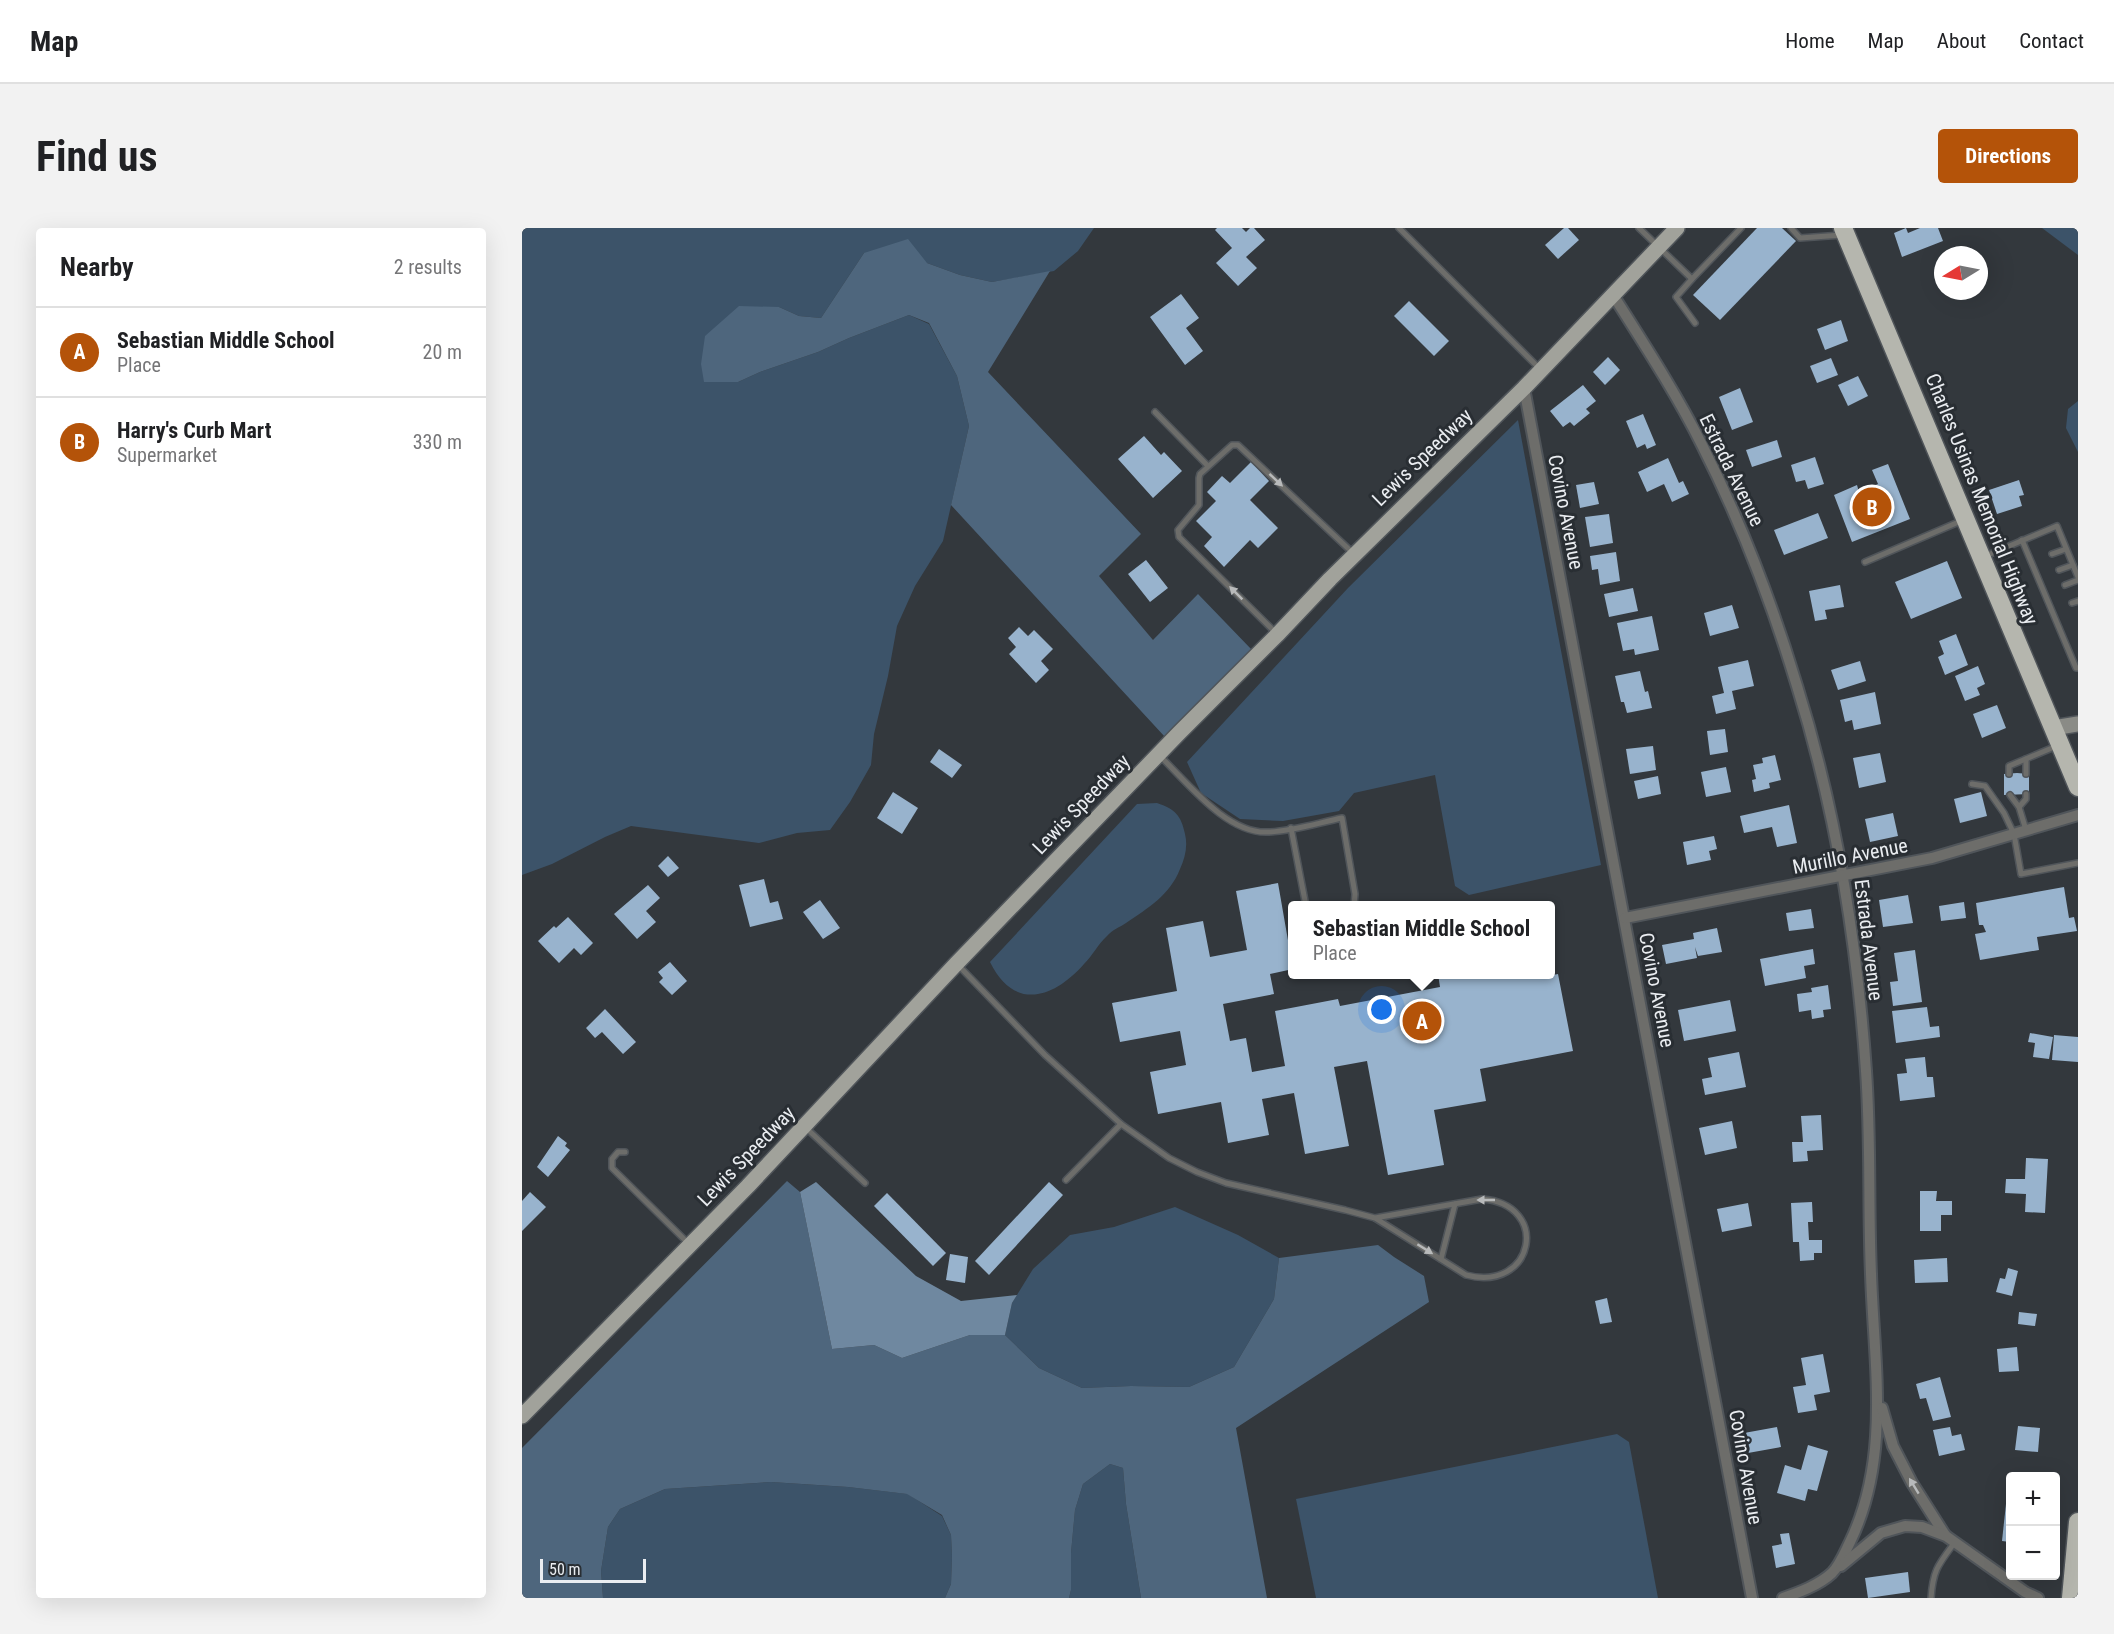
<!DOCTYPE html>
<html lang="en">
<head>
<meta charset="utf-8">
<style>
  :root { --surface:#fff; --page:#f2f2f2; --text:#202124; --muted:#757577; --line:#e0e0e0; --accent:#b45309 }
  body { margin:0; font-family:"Roboto Condensed",sans-serif; background:var(--page); color:var(--text) }
  .controls { position:absolute; right:18px; bottom:18px; display:grid; overflow:hidden; border-radius:6px; box-shadow:0 6px 24px #0002 }
  .controls button { width:54px; height:54px; display:grid; place-items:center; padding:0; border:0; border-bottom:2px solid var(--line); background:var(--surface); color:var(--text); font:30px sans-serif }
  .compass { position:absolute; left:1412px; top:18px; width:54px; height:54px; border-radius:50%; background:var(--surface); box-shadow:0 6px 24px #0002; rotate:260deg }
  .scale { position:absolute; left:18px; bottom:15px; width:106px; box-sizing:border-box; padding-left:6px; border:3px solid #eaedf1; border-top:0; font-size:16px; line-height:21px; white-space:nowrap; color:#eaedf1; -webkit-text-stroke:4px #292e33; paint-order:stroke }
  .you { position:absolute; left:860px; top:782px; width:21px; height:21px; margin:-15px; border:4px solid #fff; border-radius:50%; background:#1a73e8; box-shadow:0 0 0 9px #1a73e833 }
  .badge { display:grid; place-items:center; width:39px; height:39px; border-radius:50%; background:var(--accent); color:#fff; font-size:20px; font-weight:700 }
  .pin { position:absolute; translate:-50% -50%; border:3px solid #fff; box-shadow:0 2px 6px #0006 }
  .popup { position:absolute; left:766px; top:673px; width:267px; height:78px; box-sizing:border-box; display:grid; place-content:center; border-radius:6px; background:var(--surface); filter:drop-shadow(0 2px 4px #0005); font-size:20px; white-space:nowrap; color:var(--muted) }
  .popup b { font-size:22px; color:var(--text) }
  .popup::after { content:''; position:absolute; left:50%; top:100%; margin-left:-12px; border:12px solid transparent; border-top-color:var(--surface) }
  .list { margin:0; padding:0; list-style:none }
  h2 { display:flex; justify-content:space-between; align-items:center; height:78px; margin:0; padding:0 24px; font-size:26px }
  h2 small { font-size:20px; font-weight:400; color:var(--muted) }
  .list li { display:grid; grid-template-columns:39px 1fr auto; gap:18px; align-items:center; box-sizing:border-box; height:90px; padding:0 24px; border-top:2px solid var(--line) }
  .list b { display:block; font-size:22px; white-space:nowrap }
  .list p { margin:0; font-size:20px; white-space:nowrap; color:var(--muted) }
  .list em { font-size:20px; font-style:normal; color:var(--muted) }
  .map { position:relative; flex:none; width:1556px; height:1370px; overflow:hidden; border-radius:6px }
  header { display:flex; align-items:center; gap:36px; box-sizing:border-box; height:84px; padding:0 30px; background:var(--surface); border-bottom:2px solid var(--line) }
  header strong { font-size:28px }
  nav { display:flex; gap:33px; margin-inline-start:auto; font-size:21px }
  .intro { display:flex; align-items:center; justify-content:space-between; box-sizing:border-box; height:144px; padding:0 36px }
  h1 { margin:0; font-size:42px }
  .button { padding:15px 27px; border-radius:6px; background:var(--accent); color:#fff; font-size:21px; font-weight:700 }
  main { display:flex; gap:36px; padding:0 36px }
  aside { flex:1; background:var(--surface); border-radius:6px; box-shadow:0 6px 24px #0002 }
  .map>svg:first-child { display:block }
</style>
</head>
<body>
<header>
<strong>Map</strong>
<nav><a>Home</a><a>Map</a><a>About</a><a>Contact</a></nav>
</header>
<div class="intro"><h1>Find us</h1><a class="button">Directions</a></div>
<main>
<aside>
<h2>Nearby<small>2 results</small></h2>
<ul class="list">
<li><span class="badge">A</span><div><b>Sebastian Middle School</b><p>Place</p></div><em>20 m</em></li>
<li><span class="badge">B</span><div><b>Harry's Curb Mart</b><p>Supermarket</p></div><em>330 m</em></li>
</ul>
</aside>
<div class="map">
<svg width="1556" height="1370" viewBox="0 0 1556 1370">
  <rect width="100%" height="100%" fill="#33383d"/>
  <g fill="#3c5369">
    <polygon points="0,0 572,0 556,23 532,43 470,54 438,47 405,35 342,25 299,90 277,88 257,79 216,154 238,144 296,124 327,110 387,87 407,96 435,148 447,198 421,313 393,358 375,398 366,448 352,506 349,537 328,574 308,602 275,605 237,615 109,598 83,609 30,636 0,647"/>
    <polygon points="1520,0 1556,0 1556,27"/>
    <polygon points="1556,173 1556,224 1544,200 1546,181"/>
    <polygon points="996,192 1079,637 947,667 933,658 913,547 832,565 817,583 761,593 718,591 679,565 665,534 826,360"/>
    <path d="M 635,575 C 653,581 659,587 663,606 C 666,618 663,630 658,641 C 648,667 626,680 604,695 C 598,699 590,702 585,708 C 576,716 571,727 562,736 C 531,771 492,783 468,734 L 615,576 Z"/>
    <polygon points="653,979 716,1007 757,1030 752,1071 712,1139 667,1159 609,1158 560,1160 517,1140 483,1107 490,1075 511,1041 548,1007 592,999"/>
    <polygon points="1095,1206 1107,1214 1136,1370 794,1370 774,1271"/>
    <polygon points="588,1236 601,1240 604,1276 619,1370 547,1370 549,1362 549,1325 553,1282 561,1256"/>
    <polygon points="249,1254 326,1259 386,1266 420,1288 429,1307 430,1328 429,1356 423,1370 81,1370 79,1343 86,1299 98,1281 143,1261"/>
  </g>
  <g fill="#4e667d">
    <polygon points="386,11 405,35 438,47 470,54 528,43 466,144 619,306 577,348 631,412 676,366 730,422 643,509 429,277 447,198 435,148 407,95 387,87 327,110 296,124 238,144 216,154 182,154 179,136 183,108 217,78 257,79 277,88 299,90 342,25"/>
    <polygon points="265,953 278,964 310,1121 352,1117 380,1130 448,1107 483,1107 517,1140 560,1160 609,1158 667,1159 712,1139 752,1071 757,1030 856,1017 872,1029 902,1048 907,1074 714,1200 745,1370 619,1370 604,1276 601,1240 588,1236 561,1256 553,1282 549,1325 549,1362 547,1370 423,1370 429,1356 430,1328 429,1307 420,1287 385,1266 326,1259 249,1254 143,1261 98,1281 86,1299 79,1343 81,1370 0,1370 0,1220"/>
  </g>
  <polygon fill="#6f88a0" points="294,954 394,1048 439,1073 495,1067 490,1075 483,1107 448,1107 380,1130 352,1117 310,1121 278,964"/>
  <g fill="#98b3cd">
    <polygon points="695,0 720,0 724,4 728,0 732,0 743,12 724,29 735,40 716,58 694,35 710,20 693,2"/>
    <polygon points="1042,0 1046,0 1057,12 1036,31 1023,17"/>
    <polygon points="1235,0 1260,0 1274,13 1198,92 1171,67"/>
    <polygon points="1384,0 1386,5 1398,0 1416,0 1421,13 1380,29 1372,5"/>
    <polygon points="659,66 677,90 664,100 681,123 663,137 628,89"/>
    <polygon points="887,73 927,113 912,128 872,88"/>
    <polygon points="1319,92 1326,113 1303,122 1295,101"/>
    <polygon points="1086,129 1098,142 1083,157 1071,144"/>
    <polygon points="1309,130 1316,147 1295,155 1288,138"/>
    <polygon points="1336,148 1346,168 1326,178 1316,157"/>
    <polygon points="1061,157 1074,173 1064,181 1068,185 1052,198 1048,194 1041,199 1028,183"/>
    <polygon points="1218,160 1231,194 1210,202 1197,169"/>
    <polygon points="1121,186 1134,217 1125,221 1123,216 1115,220 1104,193"/>
    <polygon points="622,208 639,227 642,224 660,243 631,270 596,231"/>
    <polygon points="1255,212 1260,229 1230,239 1224,222"/>
    <polygon points="1293,229 1302,256 1286,261 1283,252 1274,254 1269,237"/>
    <polygon points="1146,230 1157,255 1161,253 1167,266 1150,274 1142,256 1125,264 1116,244"/>
    <polygon points="729,234 747,253 728,272 756,300 736,320 728,312 702,339 682,318 690,309 674,293 694,273 685,264 700,248 708,255"/>
    <polygon points="1366,236 1388,291 1330,314 1312,267 1335,257 1337,264 1356,256 1350,242"/>
    <polygon points="1497,252 1502,267 1497,268 1500,278 1475,286 1467,262"/>
    <polygon points="1072,254 1077,276 1058,280 1054,257"/>
    <polygon points="1296,285 1306,310 1262,327 1252,302"/>
    <polygon points="1087,286 1091,315 1068,319 1063,289"/>
    <polygon points="1094,324 1098,353 1078,357 1076,341 1070,342 1068,328"/>
    <polygon points="624,332 646,360 628,374 606,346"/>
    <polygon points="1425,333 1440,370 1389,391 1373,354"/>
    <polygon points="1318,357 1322,379 1303,382 1305,391 1293,393 1287,363"/>
    <polygon points="1111,360 1116,383 1087,389 1082,366"/>
    <polygon points="1210,377 1217,400 1188,408 1182,385"/>
    <polygon points="1130,388 1137,422 1113,427 1112,421 1101,423 1095,395"/>
    <polygon points="497,399 506,408 512,402 531,421 519,433 527,442 514,455 487,426 494,419 486,410"/>
    <polygon points="1434,406 1446,437 1423,447 1416,429 1422,426 1417,413"/>
    <polygon points="1226,432 1232,458 1210,463 1214,481 1194,486 1190,468 1202,465 1196,439"/>
    <polygon points="1338,433 1344,453 1316,462 1309,442"/>
    <polygon points="1456,438 1463,456 1455,460 1458,467 1443,473 1433,448"/>
    <polygon points="1118,443 1123,464 1126,463 1130,480 1105,485 1102,474 1099,474 1093,448"/>
    <polygon points="1353,464 1359,496 1332,502 1330,492 1323,494 1318,472"/>
    <polygon points="1475,477 1484,500 1460,510 1451,486"/>
    <polygon points="1203,501 1206,524 1188,527 1185,503"/>
    <polygon points="1131,518 1134,542 1108,546 1104,521"/>
    <polygon points="417,521 440,537 430,550 408,534"/>
    <polygon points="1358,525 1364,554 1337,560 1331,530"/>
    <polygon points="1253,527 1259,552 1247,555 1248,560 1232,564 1230,552 1234,551 1231,537 1241,535 1240,530"/>
    <polygon points="1204,539 1209,564 1184,569 1179,544"/>
    <polygon points="1495,545 1507,546 1507,566 1482,567 1482,546"/>
    <polygon points="1136,548 1139,566 1116,571 1112,553"/>
    <polygon points="371,564 396,580 380,606 355,590"/>
    <polygon points="1459,564 1465,588 1438,595 1432,571"/>
    <polygon points="1267,577 1275,615 1255,619 1250,599 1222,605 1218,588"/>
    <polygon points="1371,585 1376,608 1348,614 1343,591"/>
    <polygon points="1192,608 1195,621 1187,623 1189,632 1165,637 1161,614"/>
    <polygon points="146,628 157,640 146,649 136,638"/>
    <polygon points="242,651 248,675 256,673 261,691 228,699 217,657"/>
    <polygon points="756,655 771,741 748,746 752,766 701,776 708,813 724,810 730,844 763,838 753,783 816,771 818,778 918,759 916,746 1010,746 1011,751 1036,746 1051,823 958,841 964,873 912,882 922,937 866,947 845,833 812,839 827,918 783,926 772,865 740,871 747,907 706,915 699,874 636,886 628,844 664,837 658,803 598,814 590,775 655,763 644,700 681,693 688,729 725,722 714,663"/>
    <polygon points="126,657 138,670 124,683 134,694 115,711 92,686"/>
    <polygon points="1542,659 1547,690 1552,689 1555,703 1515,709 1517,722 1458,732 1453,706 1464,704 1461,697 1457,697 1454,675"/>
    <polygon points="1386,667 1391,695 1361,699 1357,672"/>
    <polygon points="298,672 318,700 301,711 281,684"/>
    <polygon points="1442,674 1444,690 1419,693 1417,678"/>
    <polygon points="1289,681 1292,700 1267,703 1264,685"/>
    <polygon points="46,689 71,715 59,727 52,720 37,735 16,713 32,698 34,700"/>
    <polygon points="1195,700 1200,724 1176,728 1173,719 1175,730 1144,736 1140,717 1172,711 1171,705"/>
    <polygon points="1291,721 1293,736 1282,738 1284,750 1243,758 1238,731"/>
    <polygon points="1393,722 1400,774 1371,778 1368,754 1376,753 1372,725"/>
    <polygon points="148,734 165,753 150,767 137,754 141,750 136,744"/>
    <polygon points="1306,757 1309,781 1301,782 1302,789 1290,791 1289,782 1277,784 1275,766 1290,764 1289,760"/>
    <polygon points="1208,772 1214,803 1162,813 1156,782"/>
    <polygon points="1405,779 1408,799 1417,798 1418,809 1374,815 1370,783"/>
    <polygon points="83,781 114,814 101,826 80,804 73,810 64,800"/>
    <polygon points="1508,805 1531,809 1527,831 1511,829 1513,815 1506,814"/>
    <polygon points="1532,807 1556,809 1556,834 1530,832"/>
    <polygon points="1217,824 1224,859 1183,867 1180,851 1190,849 1186,830"/>
    <polygon points="1403,829 1405,849 1411,849 1413,869 1378,873 1375,846 1385,845 1383,831"/>
    <polygon points="1299,887 1301,922 1285,923 1286,933 1271,934 1270,914 1281,914 1279,888"/>
    <polygon points="1210,893 1215,920 1183,927 1177,900"/>
    <polygon points="36,908 45,915 43,918 48,922 26,949 15,939"/>
    <polygon points="1504,930 1526,931 1523,985 1503,984 1504,966 1483,965 1484,951 1503,951"/>
    <polygon points="527,954 541,967 467,1047 453,1033"/>
    <polygon points="1398,963 1415,963 1414,973 1430,973 1430,987 1419,987 1419,1003 1398,1003"/>
    <polygon points="8,964 24,979 0,1003 0,973"/>
    <polygon points="365,965 424,1025 411,1038 352,978"/>
    <polygon points="1290,974 1291,994 1286,994 1287,1012 1300,1012 1300,1025 1292,1025 1292,1032 1278,1033 1277,1014 1271,1014 1269,975"/>
    <polygon points="1226,975 1230,998 1200,1004 1195,981"/>
    <polygon points="428,1026 446,1029 443,1055 424,1052"/>
    <polygon points="1425,1030 1426,1054 1393,1055 1392,1032"/>
    <polygon points="1486,1040 1496,1043 1490,1068 1474,1064 1478,1050 1483,1051"/>
    <polygon points="1085,1070 1090,1094 1078,1096 1073,1073"/>
    <polygon points="1497,1084 1515,1086 1513,1098 1496,1096"/>
    <polygon points="1495,1119 1497,1143 1477,1144 1475,1121"/>
    <polygon points="1301,1126 1308,1164 1292,1167 1295,1182 1276,1185 1271,1159 1284,1157 1279,1130"/>
    <polygon points="1418,1149 1429,1189 1411,1193 1404,1170 1398,1171 1394,1156"/>
    <polygon points="1496,1198 1518,1200 1516,1224 1493,1222"/>
    <polygon points="1255,1199 1259,1219 1226,1225 1222,1205"/>
    <polygon points="1428,1199 1430,1208 1439,1206 1443,1222 1417,1228 1411,1202"/>
    <polygon points="1286,1217 1306,1223 1295,1263 1286,1261 1283,1273 1255,1265 1263,1237 1279,1242"/>
    <polygon points="1484,1276 1488,1277 1488,1314 1480,1313"/>
    <polygon points="1267,1305 1273,1336 1254,1340 1250,1318 1260,1316 1258,1306"/>
    <polygon points="1386,1344 1388,1364 1346,1370 1343,1350"/>
  </g>
  <g fill="none" stroke-linecap="round" stroke-linejoin="round">
    <defs>
      <g id="lane">
        <polyline points="877,0 1018,141"/>
        <polyline points="1117,0 1170,51 1219,0"/>
        <polyline points="1269,0 1278,10 1320,7"/>
        <polyline points="1170,51 1154,69 1173,95"/>
        <polyline points="633,184 686,238"/>
        <polyline points="1500,312 1554,440 1556,440"/>
        <polyline points="1530,326 1544,321"/>
        <polyline points="1461,329 1535,298 1556,349"/>
        <polyline points="1343,334 1439,293"/>
        <polyline points="1537,342 1551,337"/>
        <polyline points="1543,357 1556,352"/>
        <polyline points="1550,375 1556,373"/>
        <polyline points="754,405 657,309 656,302 677,277 677,250 678,246 710,217 716,217 832,326"/>
        <path d="M 637,527 C 665,554 705,607 747,604 C 771,603 796,595 820,590 L 833,666 L 832,678"/>
        <polyline points="1504,531 1504,546"/>
        <polyline points="1487,546 1487,538 1537,517"/>
        <polyline points="1450,556 1463,558 1482,585 1492,606 1499,646 1556,635"/>
        <polyline points="1488,567 1497,579 1504,602"/>
        <polyline points="1497,579 1504,571 1504,566"/>
        <polyline points="769,600 784,678"/>
        <path d="M 436,737 L 523,827 L 599,896 L 647,930 L 675,944 L 704,955 L 823,982 L 853,990 L 944,1047 C 1013,1065 1029,976 960,971 L 853,990"/>
        <polyline points="283,899 343,955"/>
        <polyline points="103,924 96,924 90,931 90,940 167,1016"/>
        <polyline points="544,952 599,896"/>
        <polyline points="919,1031 933,976"/>
        <path d="M 1409,1370 C 1411,1342 1416,1337 1433,1314"/>
      </g>
      <g id="street">
        <path d="M 1091,67 C 1122,116 1154,165 1180,217 C 1219,294 1250,375 1275,458 C 1314,583 1335,712 1344,843 C 1349,911 1346,978 1349,1046 C 1352,1137 1369,1229 1328,1314 C 1323,1324 1318,1337 1310,1345 C 1297,1357 1278,1364 1261,1370"/>
        <polyline points="1002,160 1230,1370"/>
        <polyline points="1103,690 1410,630 1556,587"/>
        <polyline points="1360,1180 1371,1218 1390,1255 1423,1307"/>
        <polyline points="1319,1338 1359,1305 1383,1298 1400,1299 1424,1308 1503,1364 1516,1370"/>
      </g>
      <polyline id="secondary" points="1531,500 1556,496"/>
      <polyline id="primary" points="0,1188 226,958 434,736 657,505 755,407 808,351 1002,160 1155,0"/>
      <g id="highway">
        <polyline points="1321,0 1556,559"/>
        <polyline points="1549,1370 1556,1294"/>
      </g>
    </defs>
    <use href="#lane" stroke="#50555a" stroke-width="8"/>
    <use href="#street" stroke="#50555a" stroke-width="14"/>
    <use href="#secondary" stroke="#50555a" stroke-width="18"/>
    <use href="#primary" stroke="#50555a" stroke-width="18"/>
    <use href="#highway" stroke="#50555a" stroke-width="21"/>
    <use href="#lane" stroke="#6d6d6a" stroke-width="5"/>
    <use href="#street" stroke="#6d6d6a" stroke-width="10"/>
    <use href="#secondary" stroke="#8a8b86" stroke-width="15"/>
    <use href="#primary" stroke="#a1a29b" stroke-width="15"/>
    <use href="#highway" stroke="#b5b6ae" stroke-width="18"/>
  </g>
  <defs><path id="oneway-solid" d="M-6-.8H1V-3.2L6.5 0L1 3.2V.8H-6Z" transform="scale(1.5)"/></defs>
  <g fill="#b8babb">
    <use href="#oneway-solid" transform="translate(754 252) rotate(43)"/>
    <use href="#oneway-solid" transform="translate(714 365) rotate(-135)"/>
    <use href="#oneway-solid" transform="translate(964 972) rotate(180)"/>
    <use href="#oneway-solid" transform="translate(903 1021) rotate(32)"/>
    <use href="#oneway-solid" transform="translate(1392 1258) rotate(-121)"/>
  </g>
  <g text-anchor="middle" stroke-width="6" stroke-linejoin="round" paint-order="stroke">
    <g font-size="20" fill="#eaedf1" stroke="#292e33">
      <text transform="translate(900 229) rotate(-44)" y="7">Lewis Speedway</text>
      <text transform="translate(1210 242) rotate(64)" y="7">Estrada Avenue</text>
      <text transform="translate(1460 271) rotate(68)" y="7">Charles Usinas Memorial Highway</text>
      <text transform="translate(1044 284) rotate(79)" y="7">Covino Avenue</text>
      <text transform="translate(559 576) rotate(-46)" y="7">Lewis Speedway</text>
      <text transform="translate(1328 628) rotate(-11)" y="7">Murillo Avenue</text>
      <text transform="translate(1347 712) rotate(83)" y="7">Estrada Avenue</text>
      <text transform="translate(1135 762) rotate(79)" y="7">Covino Avenue</text>
      <text transform="translate(224 928) rotate(-46)" y="7">Lewis Speedway</text>
      <text transform="translate(1224 1239) rotate(80)" y="7">Covino Avenue</text>
    </g>
  </g>
</svg>
<div class="controls">
<button>+</button>
<button>−</button>
</div>
<svg class="compass" viewBox="-18 -18 36 36"><path d="M0-13l5 13h-10z" fill="#e53935"/><path d="M0 13l5-13h-10z" fill="#757577"/></svg>
<div class="scale">50 m</div>
<div class="you"></div>
<div class="pin badge" style="left:900px;top:793px">A</div>
<div class="popup"><b>Sebastian Middle School</b>Place</div>
<div class="pin badge" style="left:1350px;top:279px">B</div>
</div>
</main>
</body>
</html>
